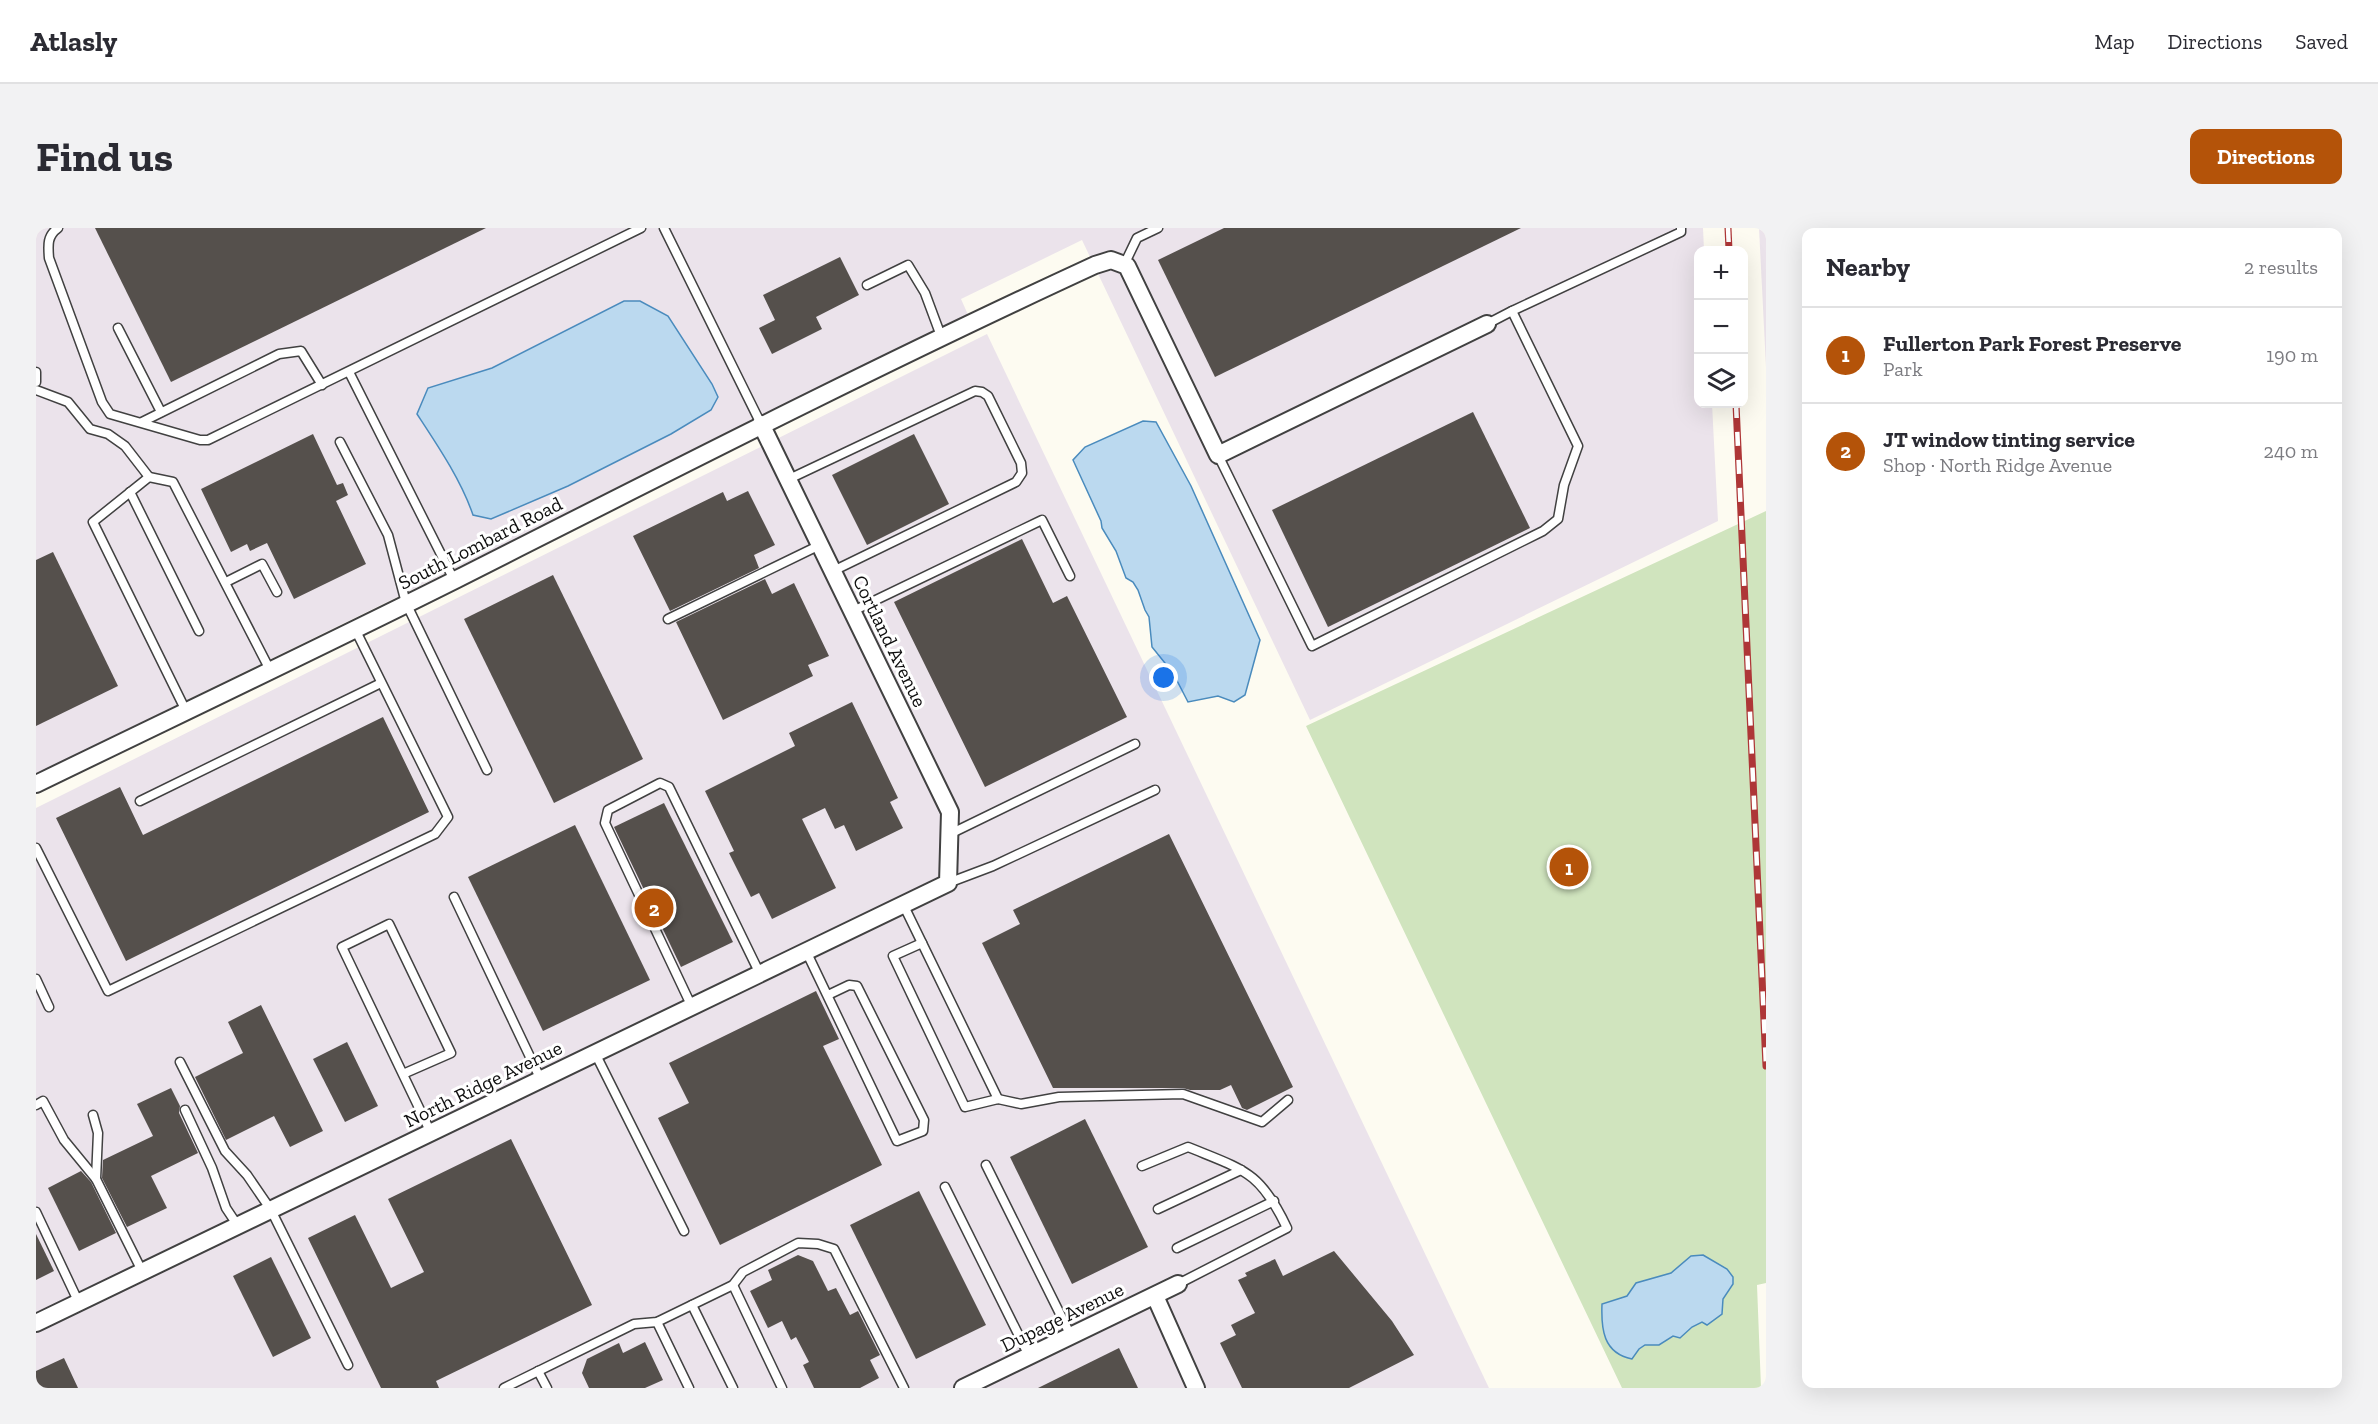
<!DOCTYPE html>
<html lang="en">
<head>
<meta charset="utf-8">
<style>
  :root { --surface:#fff; --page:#f2f2f3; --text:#2b2b33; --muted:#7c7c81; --line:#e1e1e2; --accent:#b45309 }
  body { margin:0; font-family:"Zilla Slab",serif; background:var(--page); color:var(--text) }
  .controls { position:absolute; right:18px; top:18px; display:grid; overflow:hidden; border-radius:12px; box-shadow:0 6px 24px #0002 }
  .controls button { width:54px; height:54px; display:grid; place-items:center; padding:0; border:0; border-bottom:2px solid var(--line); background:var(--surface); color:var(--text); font:30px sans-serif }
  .you { position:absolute; left:1128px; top:450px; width:21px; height:21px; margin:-15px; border:4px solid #fff; border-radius:50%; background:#1a73e8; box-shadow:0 0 0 9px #1a73e833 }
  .badge { display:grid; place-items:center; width:39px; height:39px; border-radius:50%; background:var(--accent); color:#fff; font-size:20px; font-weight:700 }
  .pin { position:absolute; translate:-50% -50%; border:3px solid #fff; box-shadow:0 2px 6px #0006 }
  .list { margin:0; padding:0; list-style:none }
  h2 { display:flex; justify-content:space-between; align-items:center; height:78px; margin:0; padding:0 24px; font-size:26px }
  h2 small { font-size:20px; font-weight:400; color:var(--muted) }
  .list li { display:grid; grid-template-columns:39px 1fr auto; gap:18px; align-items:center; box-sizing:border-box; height:96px; padding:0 24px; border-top:2px solid var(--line) }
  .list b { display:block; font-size:22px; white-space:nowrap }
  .list p { margin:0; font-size:20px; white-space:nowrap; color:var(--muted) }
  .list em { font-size:20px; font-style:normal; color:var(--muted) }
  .icon { flex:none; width:33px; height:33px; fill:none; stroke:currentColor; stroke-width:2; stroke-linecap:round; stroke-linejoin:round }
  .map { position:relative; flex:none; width:1730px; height:1160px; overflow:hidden; border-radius:12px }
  header { display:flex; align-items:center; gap:36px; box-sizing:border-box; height:84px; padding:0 30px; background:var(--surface); border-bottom:2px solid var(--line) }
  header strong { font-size:28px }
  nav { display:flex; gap:33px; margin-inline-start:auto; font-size:21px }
  .intro { display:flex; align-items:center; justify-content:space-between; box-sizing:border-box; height:144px; padding:0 36px }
  h1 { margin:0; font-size:42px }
  .button { padding:15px 27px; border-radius:12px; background:var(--accent); color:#fff; font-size:21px; font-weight:700 }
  main { display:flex; gap:36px; padding:0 36px }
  aside { flex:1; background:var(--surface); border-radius:12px; box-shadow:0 6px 24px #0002 }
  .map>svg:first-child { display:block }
</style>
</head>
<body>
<header>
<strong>Atlasly</strong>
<nav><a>Map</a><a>Directions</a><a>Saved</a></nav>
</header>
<div class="intro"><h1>Find us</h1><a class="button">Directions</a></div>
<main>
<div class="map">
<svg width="1730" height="1160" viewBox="0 0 1730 1160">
  <rect width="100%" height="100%" fill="#fdfbf1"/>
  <g fill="#ebe3eb">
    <polygon points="0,0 1667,0 1668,22 1662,22 1662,176 1676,176 1682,293 1274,492 1046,12 925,71 933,89 0,546"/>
    <polygon points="1723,0 1730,0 1730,139"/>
    <polygon points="951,106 1453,1160 0,1160 0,580"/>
  </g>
  <polygon fill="#d0e4be" points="1730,283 1730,1055 1721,1057 1725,1160 1586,1160 1270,498"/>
  <g fill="#bbd9ef" stroke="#4a8bbd" stroke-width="1.5">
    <path d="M 588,73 L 604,73 L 632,88 L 676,156 L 682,169 L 675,182 L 635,206 L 532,258 L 455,291 L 437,287 C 425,252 402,218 381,186 L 392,160 L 456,140 Z"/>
    <polygon points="1107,193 1120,194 1155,258 1224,412 1209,467 1198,474 1182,468 1152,474 1137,445 1116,419 1113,389 1109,382 1102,362 1097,354 1090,350 1080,323 1066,300 1065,293 1037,232 1049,219"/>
    <path d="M 1667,1027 L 1691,1041 L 1697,1049 L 1697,1056 L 1687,1071 L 1686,1086 L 1671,1097 L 1666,1094 L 1656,1099 L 1644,1110 L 1637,1108 L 1623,1117 L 1609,1117 L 1603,1121 L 1596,1131 C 1567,1125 1565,1101 1566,1076 L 1591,1068 L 1600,1055 L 1635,1045 L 1655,1028 Z"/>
  </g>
  <g fill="#55504c">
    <polygon points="59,0 450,0 135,154"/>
    <polygon points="1188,0 1485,0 1179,149 1122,32"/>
    <polygon points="804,29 823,67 780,89 786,101 736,126 723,100 739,92 727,67"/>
    <polygon points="1437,184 1494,300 1292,399 1236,282"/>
    <polygon points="277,206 301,257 307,255 312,267 300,273 330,336 258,371 231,315 214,323 211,316 195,324 165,261"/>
    <polygon points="878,206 913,276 831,317 796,247"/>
    <polygon points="712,263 739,317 718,327 723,340 634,383 597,308 687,264 691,273"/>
    <polygon points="986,311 1017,375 1031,368 1091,489 949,559 858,374"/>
    <polygon points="17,324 82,458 0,498 0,332"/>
    <polygon points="517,347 607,531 518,575 428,391"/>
    <polygon points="729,351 736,366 758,355 793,428 772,437 777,448 687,492 640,394"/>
    <polygon points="816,474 862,570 854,574 867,600 820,623 808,597 799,601 789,580 766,591 800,660 736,691 723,665 715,669 693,625 698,623 669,563 759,518 753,505"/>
    <polygon points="347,489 393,584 90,733 20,590 84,559 107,607"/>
    <polygon points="628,575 697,714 645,739 578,599"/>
    <polygon points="539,597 614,752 507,803 432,649"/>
    <polygon points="1133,606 1257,859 1211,882 1206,880 1195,857 1184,862 1154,862 1147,860 1017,860 946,715 984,696 977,682"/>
    <polygon points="780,763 803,811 787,818 846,937 684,1017 622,890 653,875 633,835"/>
    <polygon points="225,777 287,903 254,919 238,888 190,912 159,849 207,825 192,794"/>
    <polygon points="311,814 342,878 309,894 277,831"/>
    <polygon points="135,860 144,878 143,885 162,925 115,948 131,980 91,999 66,950 67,932 117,908 101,876"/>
    <polygon points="1049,891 1112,1019 1036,1056 974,929"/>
    <polygon points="475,911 556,1077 400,1153 403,1160 345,1160 272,1010 319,987 355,1060 388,1044 352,971"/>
    <polygon points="45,943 55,954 80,1005 43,1023 12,960"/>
    <polygon points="883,963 950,1097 880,1131 814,997"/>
    <polygon points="0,1006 18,1043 0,1052"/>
    <polygon points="1298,1023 1356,1093 1378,1127 1313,1160 1206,1160 1184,1115 1200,1107 1195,1097 1219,1085 1202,1052 1211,1048 1209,1045 1239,1031 1247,1048"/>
    <polygon points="762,1027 777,1033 792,1063 800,1060 814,1087 822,1083 844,1127 834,1132 843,1150 824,1160 778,1160 767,1137 773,1134 760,1109 755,1112 746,1093 732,1100 714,1063 736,1052 732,1042"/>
    <polygon points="235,1029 275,1110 237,1129 197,1048"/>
    <polygon points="609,1114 627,1152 609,1160 553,1160 546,1145 551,1131 583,1115 587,1125"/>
    <polygon points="1083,1120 1102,1160 1002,1160"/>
    <polygon points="28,1130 42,1160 0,1160 0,1143"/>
  </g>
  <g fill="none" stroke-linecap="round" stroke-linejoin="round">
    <defs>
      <g id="lane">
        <path d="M 22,0 C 11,8 12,17 13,30 L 66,174 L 74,186 L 164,212 L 172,212 L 605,0"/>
        <polyline points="628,0 725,196"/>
        <polyline points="1088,37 1101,10 1122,0"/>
        <polyline points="831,57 872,37 889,65 905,108"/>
        <polyline points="1476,83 1645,4 1645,0"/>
        <polyline points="82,100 125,184"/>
        <polyline points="0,144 0,154"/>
        <polyline points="313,144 418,352"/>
        <polyline points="0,162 32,174 54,201 72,206 89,218 113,249"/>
        <polyline points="106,194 243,126 265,123 286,157"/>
        <polyline points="304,214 352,307 370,375 451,542"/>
        <polyline points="1182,227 1276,418 1507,303 1522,291 1528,257 1542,218 1476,83 1451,96"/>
        <polyline points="753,251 939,163 946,164 952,168 985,235 986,245 980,254 797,343"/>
        <polyline points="94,264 163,403"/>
        <polyline points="190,354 226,336 241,364"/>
        <polyline points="817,383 1006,292 1034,348"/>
        <polyline points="632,391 784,317"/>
        <polyline points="150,483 57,294 113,249 137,254 234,442"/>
        <polyline points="104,573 345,455"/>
        <polyline points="914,606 1099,516"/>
        <polyline points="0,620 72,763 399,606 412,589 319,401"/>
        <polyline points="912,655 957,638 1119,562"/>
        <polyline points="418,669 505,852"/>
        <polyline points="867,676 962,871"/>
        <polyline points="886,715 857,728 929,879 962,871 985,876 1023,869 1147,866 1226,894 1252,872"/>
        <polyline points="770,723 861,913 887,903 888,892 821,758 813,757 792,767"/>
        <polyline points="0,751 13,779"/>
        <polyline points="656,779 569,595 572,582 624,555 633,559 724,746"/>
        <polyline points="559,825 648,1003"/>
        <polyline points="144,834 189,923 211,947 235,982 312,1137"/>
        <polyline points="367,846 415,825 353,696 306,719 395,905"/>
        <polyline points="0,877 7,873 28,912 60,951"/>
        <polyline points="149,882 176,940 190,980 202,998"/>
        <polyline points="57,887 62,905 60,951 106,1043"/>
        <polyline points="950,937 1035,1108"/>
        <path d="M 1106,938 L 1152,919 C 1208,942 1224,943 1251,1000 L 1142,1056"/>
        <polyline points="909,959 993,1128"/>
        <polyline points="1122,981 1205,942"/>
        <polyline points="0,984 43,1075"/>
        <polyline points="1141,1020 1238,973"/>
        <polyline points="697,1057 746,1160"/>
        <polyline points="656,1077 697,1160"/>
        <polyline points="621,1094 653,1160"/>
        <polyline points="502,1143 511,1160"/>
        <polyline points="468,1160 598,1096 621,1094 697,1057 707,1044 762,1015 782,1016 798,1021 868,1160"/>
      </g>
      <g id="street">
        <path d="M 0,556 C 140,488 281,421 421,351 C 633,244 844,136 1059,37 L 1075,32 L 1091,38 L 1182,227 L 1451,96"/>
        <polyline points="1119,1068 1160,1160"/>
        <polyline points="0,1095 912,655 914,584 725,196"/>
        <polyline points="927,1160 1142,1056"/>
      </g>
    </defs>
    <use href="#lane" stroke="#414141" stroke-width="11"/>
    <use href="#street" stroke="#414141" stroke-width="20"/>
    <use href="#lane" stroke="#fff" stroke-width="8"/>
    <use href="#street" stroke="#fff" stroke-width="16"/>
    <defs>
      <g id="rail">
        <polyline points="1692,0 1693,22"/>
        <polyline points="1700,176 1730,838"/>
      </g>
    </defs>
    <use href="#rail" stroke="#ae3637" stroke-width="7"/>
    <use href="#rail" stroke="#fff" stroke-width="4.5" stroke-dasharray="14" stroke-linecap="butt"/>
  </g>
  <g text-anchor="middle" stroke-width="6" stroke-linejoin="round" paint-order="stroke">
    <g font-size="20" fill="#0e0e0e" stroke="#fff">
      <text transform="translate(444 315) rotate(-27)" y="7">South Lombard Road</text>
      <text transform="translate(854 413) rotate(64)" y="7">Cortland Avenue</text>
      <text transform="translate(447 856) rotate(-26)" y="7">North Ridge Avenue</text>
      <text transform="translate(1026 1089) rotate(-26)" y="7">Dupage Avenue</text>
    </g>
  </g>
</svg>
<div class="controls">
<button>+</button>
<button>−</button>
<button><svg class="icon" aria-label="layers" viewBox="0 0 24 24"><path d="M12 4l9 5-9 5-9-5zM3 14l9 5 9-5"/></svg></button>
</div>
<div class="you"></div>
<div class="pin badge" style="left:1533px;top:639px">1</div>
<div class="pin badge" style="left:618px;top:680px">2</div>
</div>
<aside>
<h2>Nearby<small>2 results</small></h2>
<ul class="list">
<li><span class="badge">1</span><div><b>Fullerton Park Forest Preserve</b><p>Park</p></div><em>190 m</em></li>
<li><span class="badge">2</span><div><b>JT window tinting service</b><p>Shop · North Ridge Avenue</p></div><em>240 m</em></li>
</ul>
</aside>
</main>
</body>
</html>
